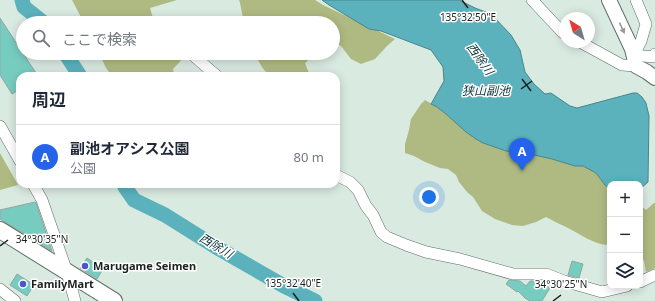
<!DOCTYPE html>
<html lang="ja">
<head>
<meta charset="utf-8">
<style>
  :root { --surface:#fff; --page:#f2f2f3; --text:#1f2937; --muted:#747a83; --line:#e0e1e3; --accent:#2563eb }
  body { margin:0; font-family:"Noto Sans","Noto Sans JP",sans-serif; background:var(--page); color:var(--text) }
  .controls { position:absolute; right:12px; bottom:12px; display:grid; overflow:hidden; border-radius:8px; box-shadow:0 2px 10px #0003 }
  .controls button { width:36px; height:36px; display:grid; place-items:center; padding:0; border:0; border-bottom:1px solid var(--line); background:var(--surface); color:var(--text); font:20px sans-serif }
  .compass { position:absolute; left:559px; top:12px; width:36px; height:36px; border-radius:50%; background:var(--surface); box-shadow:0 2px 10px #0003; rotate:323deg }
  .you { position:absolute; left:429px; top:197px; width:14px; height:14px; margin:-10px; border:3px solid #fff; border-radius:50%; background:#1a73e8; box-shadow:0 0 0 6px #1a73e833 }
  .badge { display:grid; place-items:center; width:26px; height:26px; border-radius:50%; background:var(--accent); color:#fff; font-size:13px; font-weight:700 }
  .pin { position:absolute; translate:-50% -33px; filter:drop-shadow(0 1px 2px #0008) }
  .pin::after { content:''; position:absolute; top:21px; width:14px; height:12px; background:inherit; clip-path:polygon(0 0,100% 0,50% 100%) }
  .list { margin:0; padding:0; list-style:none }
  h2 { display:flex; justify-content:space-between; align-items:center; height:52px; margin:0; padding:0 16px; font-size:17px }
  h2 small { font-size:13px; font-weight:400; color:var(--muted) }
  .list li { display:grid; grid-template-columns:26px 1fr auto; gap:12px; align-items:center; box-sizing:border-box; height:64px; padding:0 16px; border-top:1px solid var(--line) }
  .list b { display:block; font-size:15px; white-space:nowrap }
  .list p { margin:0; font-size:13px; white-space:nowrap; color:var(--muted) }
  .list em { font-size:13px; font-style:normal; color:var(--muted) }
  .icon { flex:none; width:22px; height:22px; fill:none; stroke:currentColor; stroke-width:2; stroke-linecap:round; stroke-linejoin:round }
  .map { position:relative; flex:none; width:655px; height:301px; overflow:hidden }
  .search { position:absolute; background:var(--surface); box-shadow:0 2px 10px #0003; left:16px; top:16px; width:324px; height:44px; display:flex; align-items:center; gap:10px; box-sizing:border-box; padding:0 14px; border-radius:22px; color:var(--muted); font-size:15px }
  .panel { position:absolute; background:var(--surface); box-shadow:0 2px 10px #0003; left:16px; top:72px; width:324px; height:116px; border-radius:12px }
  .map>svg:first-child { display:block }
</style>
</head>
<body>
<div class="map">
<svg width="655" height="301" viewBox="0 0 655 301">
  <rect width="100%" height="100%" fill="#d9eae1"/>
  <g fill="#afba82">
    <polygon points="72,0 177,0 150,8 153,18 156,23 84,23"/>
    <polygon points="239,0 315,0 323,5 395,39 387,46 375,59 361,64 351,59 341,46 333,42 333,23 244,23 240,3"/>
    <polygon points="99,53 188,53 173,69 174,76 112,76 106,68"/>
    <polygon points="254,53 317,53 305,63 310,76 269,76 262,67"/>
    <path d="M 425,100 L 437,107 L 483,143 L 506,151 L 530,154 L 552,159 L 575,166 L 583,166 L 596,173 L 605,185 L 610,189 L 610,245 C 595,246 579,233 566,227 C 560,224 553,221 546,217 L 536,222 L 523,226 L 512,225 L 495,219 L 482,211 L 473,197 L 467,192 L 459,182 L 456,175 L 448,169 L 440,168 L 425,162 L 414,156 L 405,153 L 405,144 L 409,130 L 411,119 L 421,104 Z"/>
    <polygon points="0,153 18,185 0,190"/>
    <polygon points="654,203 655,203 655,268 646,272 644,261 640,252 640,205 646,210"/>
  </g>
  <polygon fill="#5bb2bd" stroke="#48868d" points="322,0 459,0 475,8 491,14 511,35 520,50 525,72 534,84 545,94 551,93 570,106 577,108 633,93 637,93 642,97 646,103 649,116 648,182 640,189 640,184 610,184 610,189 605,185 596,173 583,166 575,166 552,159 530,154 506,151 483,143 476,139 466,132 446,114 437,107 431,104 444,81 443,67 431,50 381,31 369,29 329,5"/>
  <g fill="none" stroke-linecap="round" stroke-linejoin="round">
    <g stroke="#5bb2bd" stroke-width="15">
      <polyline points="22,0 24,7 44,23"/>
      <polyline points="65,53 80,76"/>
      <polyline points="124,184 125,187 134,200 165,215 216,247 284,286 315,301"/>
    </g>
  </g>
  <g fill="#77ccc0" stroke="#93a6a3">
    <polygon points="0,18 38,76 20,76 20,89 12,94 0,75"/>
    <polygon points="35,202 36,203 52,251 0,219 0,210"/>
    <polygon points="87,258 103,269 97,279 80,268"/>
    <polygon points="572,261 583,264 579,278 568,275"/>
    <polygon points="17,274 34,285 27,296 10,285"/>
    <polygon points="509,280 520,281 526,286 530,281 537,281 541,285 542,283 550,288 542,301 530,301 525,298 518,291 517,292 506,284"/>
  </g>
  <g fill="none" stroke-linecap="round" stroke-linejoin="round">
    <defs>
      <g id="minor">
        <polyline points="532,0 562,32 565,34"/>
        <polyline points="636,0 646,24 641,41 634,55 653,57 655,54"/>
        <polyline points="580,42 622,65 636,66"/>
        <polyline points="195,57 217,76"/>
        <polyline points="0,126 20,161"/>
        <polyline points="336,175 350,182 358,190 366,206 373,215 381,232 387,237 406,245 426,252 460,259 513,274 546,274 564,281 602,292 627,286"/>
        <polyline points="33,184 42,200 67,272 75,301"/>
        <polyline points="640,282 655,275"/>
        <polyline points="0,289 15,301"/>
      </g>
      <polyline id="major" points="609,0 632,49 636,66 647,72 655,78"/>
      <polyline id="highway" points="0,230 114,301"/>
    </defs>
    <use href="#minor" stroke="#5f6e66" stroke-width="12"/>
    <use href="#major" stroke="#5f6e66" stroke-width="16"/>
    <use href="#highway" stroke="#5f6e66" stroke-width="18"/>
    <use href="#minor" stroke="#fff" stroke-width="11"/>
    <use href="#major" stroke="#fff" stroke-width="14"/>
    <use href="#highway" stroke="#fff" stroke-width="16"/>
  </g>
  <defs><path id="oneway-solid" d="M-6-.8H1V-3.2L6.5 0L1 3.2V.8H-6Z"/></defs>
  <use fill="#989b9a" href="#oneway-solid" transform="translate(622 28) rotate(65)"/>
  <path fill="none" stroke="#1b211e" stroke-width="1.5" d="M 462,0 L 468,8M 522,79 L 531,91M 521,89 L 532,81M 0,246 L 8,240M 293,293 L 299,301M 553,301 L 561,295"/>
  <g fill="#4a55cb" stroke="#fff" stroke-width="1.5">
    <circle cx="85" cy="266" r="4"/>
    <circle cx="23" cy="284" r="4"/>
  </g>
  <g text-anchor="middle" stroke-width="3" stroke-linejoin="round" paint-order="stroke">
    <g font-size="11" font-weight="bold" fill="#1b211e" stroke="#fff" text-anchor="start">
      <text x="93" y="270">Marugame Seimen</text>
      <text x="31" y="288">FamilyMart</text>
    </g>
    <g font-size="12" font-style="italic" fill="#083338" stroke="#fff">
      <text transform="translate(480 59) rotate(54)" y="4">西除川</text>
      <text x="486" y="95">狭山副池</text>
      <text transform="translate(216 246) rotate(31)" y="4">西除川</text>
    </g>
  </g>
  <g font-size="10" text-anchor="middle" fill="#1b211e" stroke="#fff" stroke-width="3" stroke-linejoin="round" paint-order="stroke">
    <text x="468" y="21">135°32'50"E</text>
    <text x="42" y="243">34°30'35"N</text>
    <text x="293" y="287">135°32'40"E</text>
    <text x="561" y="288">34°30'25"N</text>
  </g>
</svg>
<div class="controls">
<button>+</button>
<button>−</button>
<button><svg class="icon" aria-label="layers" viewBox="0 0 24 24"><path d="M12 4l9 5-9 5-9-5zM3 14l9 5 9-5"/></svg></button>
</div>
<svg class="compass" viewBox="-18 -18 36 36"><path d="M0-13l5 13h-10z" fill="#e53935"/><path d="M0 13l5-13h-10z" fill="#747a83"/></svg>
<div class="you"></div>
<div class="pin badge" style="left:522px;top:171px">A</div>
<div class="search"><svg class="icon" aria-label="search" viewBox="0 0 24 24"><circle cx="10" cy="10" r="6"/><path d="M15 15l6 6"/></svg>ここで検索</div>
<section class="panel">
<h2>周辺<small></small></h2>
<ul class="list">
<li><span class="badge">A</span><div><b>副池オアシス公園</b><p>公園</p></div><em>80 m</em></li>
</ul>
</section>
</div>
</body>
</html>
